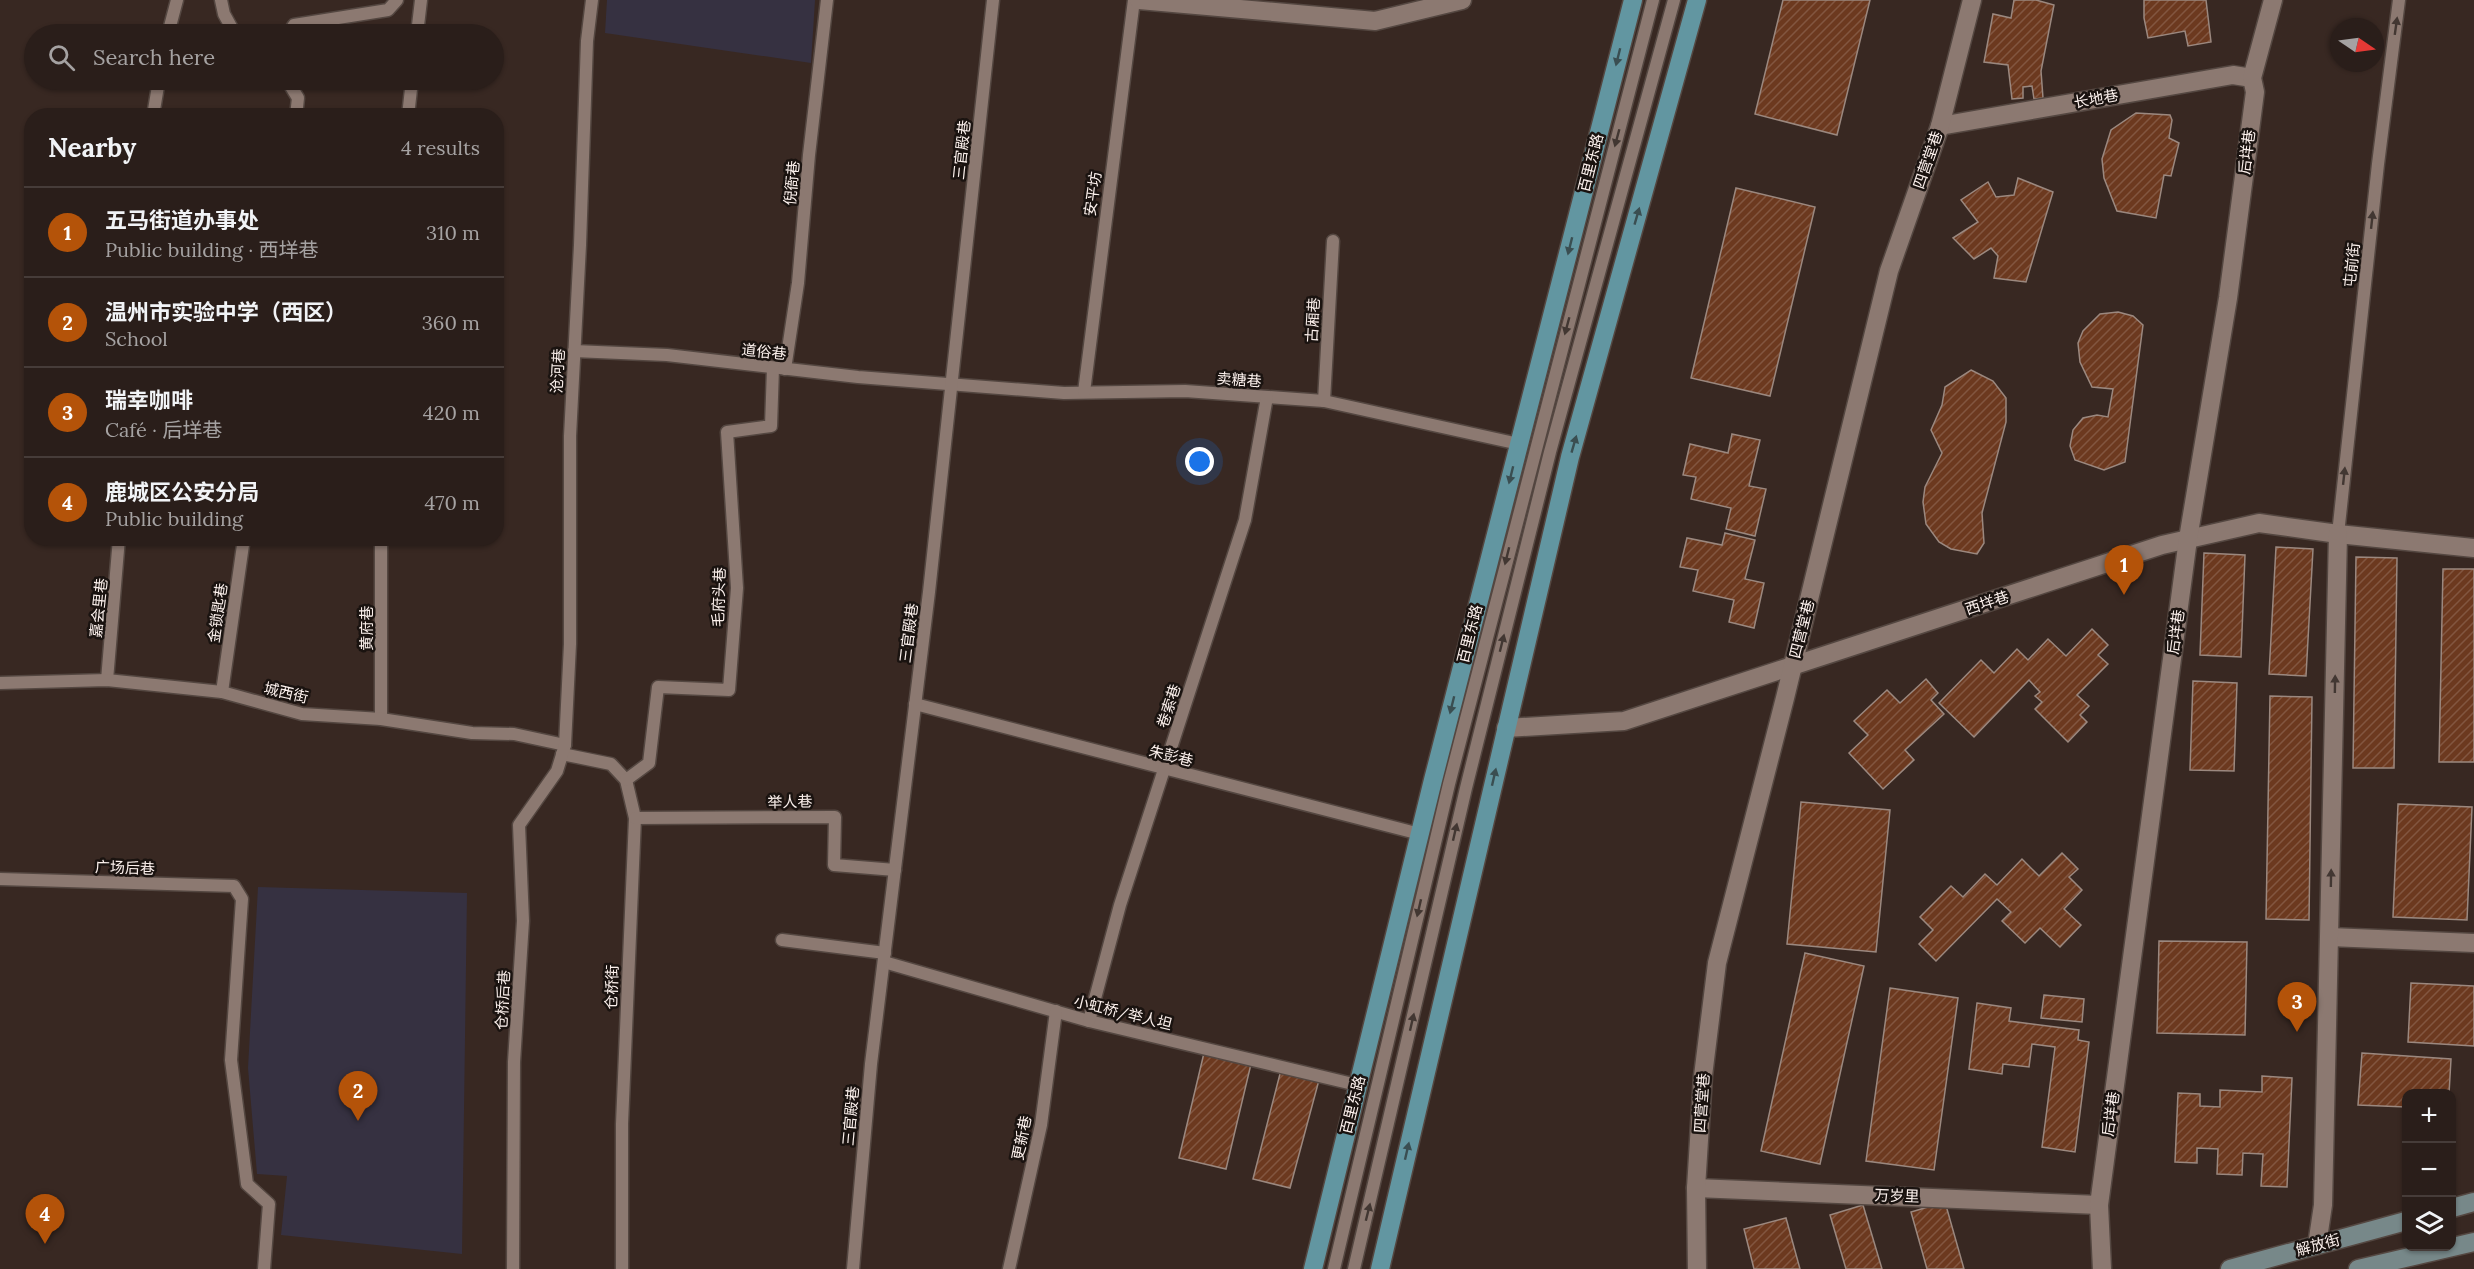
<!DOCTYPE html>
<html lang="en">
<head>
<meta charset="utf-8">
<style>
  :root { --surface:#2a1e1a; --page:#322723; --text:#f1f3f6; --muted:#a5a2a2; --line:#463c39; --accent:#b45309 }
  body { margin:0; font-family:Lora,"Noto Sans SC",serif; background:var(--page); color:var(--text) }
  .controls { position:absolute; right:18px; bottom:18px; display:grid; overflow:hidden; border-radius:12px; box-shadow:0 2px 4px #0004 }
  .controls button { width:54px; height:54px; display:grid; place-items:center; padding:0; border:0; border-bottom:2px solid var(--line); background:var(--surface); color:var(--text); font:30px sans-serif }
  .compass { position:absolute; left:2330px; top:18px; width:54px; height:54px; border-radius:50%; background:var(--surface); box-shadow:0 2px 4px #0004; rotate:103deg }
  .you { position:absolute; left:1200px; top:462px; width:21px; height:21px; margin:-15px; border:4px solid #fff; border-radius:50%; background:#1a73e8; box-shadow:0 0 0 9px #1a73e833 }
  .badge { display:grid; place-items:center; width:39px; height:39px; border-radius:50%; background:var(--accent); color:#fff; font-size:20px; font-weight:700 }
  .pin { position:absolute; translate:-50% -50px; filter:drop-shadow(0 2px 3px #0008) }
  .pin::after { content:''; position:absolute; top:32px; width:21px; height:18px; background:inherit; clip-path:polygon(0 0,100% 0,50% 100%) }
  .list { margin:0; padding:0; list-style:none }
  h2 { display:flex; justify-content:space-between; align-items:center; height:78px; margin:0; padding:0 24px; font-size:26px }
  h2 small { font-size:20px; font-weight:400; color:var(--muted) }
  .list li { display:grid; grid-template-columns:39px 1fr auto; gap:18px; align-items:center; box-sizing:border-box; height:90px; padding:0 24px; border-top:2px solid var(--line) }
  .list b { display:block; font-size:22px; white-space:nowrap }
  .list p { margin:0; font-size:20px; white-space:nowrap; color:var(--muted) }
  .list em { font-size:20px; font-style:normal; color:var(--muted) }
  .icon { flex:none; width:33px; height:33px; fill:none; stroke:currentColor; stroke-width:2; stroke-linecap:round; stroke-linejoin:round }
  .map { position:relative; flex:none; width:2474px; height:1269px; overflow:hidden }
  .search { position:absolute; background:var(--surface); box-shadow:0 2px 4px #0004; left:24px; top:24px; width:480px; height:66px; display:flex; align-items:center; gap:15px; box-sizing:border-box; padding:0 21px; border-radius:33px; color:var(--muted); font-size:22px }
  .panel { position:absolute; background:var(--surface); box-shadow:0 2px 4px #0004; left:24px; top:108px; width:480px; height:438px; border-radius:24px }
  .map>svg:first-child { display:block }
</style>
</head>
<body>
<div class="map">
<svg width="2474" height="1269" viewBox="0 0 2474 1269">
  <defs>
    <pattern id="building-hatch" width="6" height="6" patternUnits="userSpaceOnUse" patternTransform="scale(1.5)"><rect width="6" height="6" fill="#6c391f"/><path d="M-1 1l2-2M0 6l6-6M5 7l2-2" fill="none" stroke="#825640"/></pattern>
  </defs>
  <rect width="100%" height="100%" fill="#382822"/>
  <g fill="#363141">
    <polygon points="607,0 815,0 811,63 605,33"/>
    <polygon points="258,887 467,893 462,1254 281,1235 287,1176 257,1174 248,1068"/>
  </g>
  <g fill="url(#building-hatch)" stroke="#9b887f" stroke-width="1.5">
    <polygon points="1783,0 1870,0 1837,135 1755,114"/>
    <polygon points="2014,0 2036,0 2054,5 2041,71 2043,98 2034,99 2032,86 2023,87 2023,98 2012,99 2008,65 1984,62 1993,14 2011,18"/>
    <polygon points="2144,0 2206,0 2211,42 2188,46 2185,31 2148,38 2144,18"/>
    <polygon points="2136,113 2170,115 2172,120 2169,138 2179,143 2171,176 2164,175 2156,218 2117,211 2104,178 2102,159 2111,130"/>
    <polygon points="2018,178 2053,192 2026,282 1994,278 1998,256 1991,248 1974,259 1953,238 1978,222 1961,200 1988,182 1996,197 2014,195"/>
    <polygon points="1736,188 1815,207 1770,396 1691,378"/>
    <polygon points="2118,312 2133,316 2143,325 2125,462 2104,470 2075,460 2070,446 2073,430 2083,418 2097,415 2108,417 2113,389 2092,387 2080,362 2078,343 2083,331 2100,314"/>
    <polygon points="1971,370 1993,381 2006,398 2006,422 1982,513 1984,543 1977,554 1951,549 1939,542 1926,524 1923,502 1925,487 1942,453 1931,430 1942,405 1945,387"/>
    <polygon points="1732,434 1760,440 1749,486 1766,489 1755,536 1726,529 1731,508 1691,499 1696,477 1683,475 1690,444 1728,453"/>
    <polygon points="1725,533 1755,540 1745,579 1764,583 1754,628 1729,622 1734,600 1693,591 1698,570 1680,567 1687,538 1722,545"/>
    <polygon points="2276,547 2313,549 2306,676 2269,674"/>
    <polygon points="2204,553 2245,555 2241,657 2200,655"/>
    <polygon points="2356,557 2397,558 2394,768 2353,768"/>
    <polygon points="2443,569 2474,569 2474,762 2439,762"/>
    <polygon points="2092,629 2108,645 2098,655 2108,664 2077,695 2089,706 2080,715 2087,722 2068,742 2035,709 2042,702 2035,696 2040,692 2029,680 1974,737 1939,703 1981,660 1994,673 2017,649 2028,660 2048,639 2066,656"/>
    <polygon points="1926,679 1938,693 1931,700 1944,714 1905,750 1914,760 1883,789 1849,753 1868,735 1854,721 1887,690 1900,703"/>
    <polygon points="2193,681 2237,683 2234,771 2190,770"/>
    <polygon points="2270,696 2312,697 2309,920 2266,919"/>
    <polygon points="1801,802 1890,810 1876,952 1787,944"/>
    <polygon points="2398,804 2472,807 2467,920 2393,917"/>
    <polygon points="2062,853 2078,869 2069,877 2082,890 2064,909 2081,925 2060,947 2040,928 2025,943 2002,921 2011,912 1997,899 1936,961 1919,944 1933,930 1920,917 1951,886 1963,897 1985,874 1997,885 2022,859 2039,876"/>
    <polygon points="2159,941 2247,942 2245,1035 2157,1033"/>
    <polygon points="1805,953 1864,966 1820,1164 1761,1151"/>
    <polygon points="2411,983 2474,986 2474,1046 2408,1042"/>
    <polygon points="1890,988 1958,998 1934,1170 1866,1161"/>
    <polygon points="2044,995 2084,999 2082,1022 2041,1018"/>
    <polygon points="1977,1003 2011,1008 2009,1021 2079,1030 2078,1040 2089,1042 2075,1152 2042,1147 2055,1047 2032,1044 2029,1067 2003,1064 2002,1074 1969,1069"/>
    <polygon points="1204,1053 1251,1064 1226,1169 1179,1158"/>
    <polygon points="2362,1053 2451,1059 2449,1094 2406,1094 2406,1107 2358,1105"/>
    <polygon points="1281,1070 1319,1080 1290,1188 1253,1179"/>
    <polygon points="2262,1076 2292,1078 2287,1187 2261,1186 2263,1154 2243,1153 2242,1175 2217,1174 2218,1149 2197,1148 2197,1163 2175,1162 2178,1093 2200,1094 2200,1106 2220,1107 2220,1090 2262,1092"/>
    <polygon points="1945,1202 1964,1269 1927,1269 1911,1212"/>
    <polygon points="1863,1205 1882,1269 1846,1269 1830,1215"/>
    <polygon points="1786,1218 1800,1269 1754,1269 1744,1229"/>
  </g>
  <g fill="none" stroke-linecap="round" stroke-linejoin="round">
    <defs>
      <g id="lane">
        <polyline points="221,0 224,14 235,34"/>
        <polyline points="168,34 177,0"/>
        <polyline points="288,34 294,25 388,10 397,0"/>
        <polyline points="417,34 421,0"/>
        <polyline points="287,80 298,98 296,116"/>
        <polyline points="153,116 159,80"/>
        <polyline points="408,116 412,80"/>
        <polyline points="574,351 667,355 858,377 1064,393 1185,391 1324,401 1519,444"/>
        <polyline points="785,369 798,283 809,155 827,0"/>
        <polyline points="1084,392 1134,0"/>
        <polyline points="1324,401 1333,241"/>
        <polyline points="2338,534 2378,164 2399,0"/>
        <polyline points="381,538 381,719"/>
        <polyline points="107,680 119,538"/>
        <polyline points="0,683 107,680 222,692 302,714 381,719 472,733 514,734 565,745"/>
        <polyline points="222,692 244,538"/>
        <polyline points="915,704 1420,834"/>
        <polyline points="562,754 611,764 626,780 635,818 622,1124 622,1269"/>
        <polyline points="626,780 649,763 658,687 729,690 737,588 727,432 771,426 773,368"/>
        <polyline points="635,818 835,817 834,865 895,870"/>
        <polyline points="0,879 234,886 242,899 231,1060 247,1184 269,1204 264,1269"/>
        <polyline points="782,940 885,953"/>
        <polyline points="884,962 1089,1021 1357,1085"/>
        <polyline points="1089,1021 1120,905 1245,520 1267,397"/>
        <polyline points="513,1269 514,1062 523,921 519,825 557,771 565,745 570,644 570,436 580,245 587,41 592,0"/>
        <polyline points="853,1269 871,1064 929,592 993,0"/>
        <polyline points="1009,1269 1041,1125 1056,1011"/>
        <polyline points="1334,1269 1449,784 1653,0"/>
        <polyline points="1354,1269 1466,788 1550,452 1674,0"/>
      </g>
      <g id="street">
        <polyline points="1139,0 1375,21 1462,0"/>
        <polyline points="1940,126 2233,75 2252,78"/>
        <polyline points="1506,728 1624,721 2162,545 2259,523 2338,534 2474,548"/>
        <polyline points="2330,937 2474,943"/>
        <polyline points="1696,1188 2099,1205"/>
        <polyline points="2317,1245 2323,1205 2338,534"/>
        <polyline points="1697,1269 1696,1188 1703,1076 1717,963 1785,698 1889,271 1940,126 1972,0"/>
        <polyline points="2102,1269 2099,1205 2188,539 2228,298 2255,92 2252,78 2273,0"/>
      </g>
      <g id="secondary">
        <polyline points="2452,1208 2474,1202"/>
        <polyline points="2230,1269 2406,1221"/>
        <polyline points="2358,1269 2474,1242"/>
      </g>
      <g id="primary">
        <polyline points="1313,1269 1433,780 1633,0"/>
        <polyline points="1380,1269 1570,457 1697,0"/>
      </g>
    </defs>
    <use href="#lane" stroke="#544741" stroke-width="15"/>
    <use href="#street" stroke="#544741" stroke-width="21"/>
    <use href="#secondary" stroke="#544741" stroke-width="21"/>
    <use href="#primary" stroke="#544741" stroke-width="21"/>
    <use href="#lane" stroke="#8c7971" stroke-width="12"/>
    <use href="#street" stroke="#8c7971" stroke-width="18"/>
    <use href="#secondary" stroke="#778889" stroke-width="18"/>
    <use href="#primary" stroke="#6296a1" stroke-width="18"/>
  </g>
  <defs><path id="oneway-solid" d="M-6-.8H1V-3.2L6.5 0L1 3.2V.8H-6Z" transform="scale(1.5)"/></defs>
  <g fill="#423732">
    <use href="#oneway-solid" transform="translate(2396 26) rotate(-82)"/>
    <use href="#oneway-solid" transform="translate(1617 138) rotate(105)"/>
    <use href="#oneway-solid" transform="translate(2372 220) rotate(-84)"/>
    <use href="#oneway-solid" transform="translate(1567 326) rotate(105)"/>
    <use href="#oneway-solid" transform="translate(2344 476) rotate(-84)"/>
    <use href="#oneway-solid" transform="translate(1507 556) rotate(104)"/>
    <use href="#oneway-solid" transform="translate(1502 643) rotate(-76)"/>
    <use href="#oneway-solid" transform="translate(2335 684) rotate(-89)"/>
    <use href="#oneway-solid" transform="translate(1455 832) rotate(-77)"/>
    <use href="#oneway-solid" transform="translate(2331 878) rotate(-89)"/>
    <use href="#oneway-solid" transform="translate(1419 908) rotate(103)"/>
    <use href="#oneway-solid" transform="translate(1412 1022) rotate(-77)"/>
    <use href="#oneway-solid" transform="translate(1368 1212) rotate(-76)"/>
  </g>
  <g fill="#3a4e51">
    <use href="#oneway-solid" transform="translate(1618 57) rotate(104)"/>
    <use href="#oneway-solid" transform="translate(1637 216) rotate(-74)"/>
    <use href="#oneway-solid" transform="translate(1570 246) rotate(104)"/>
    <use href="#oneway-solid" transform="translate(1574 444) rotate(-74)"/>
    <use href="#oneway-solid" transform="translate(1511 475) rotate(104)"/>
    <use href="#oneway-solid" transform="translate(1452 705) rotate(104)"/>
    <use href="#oneway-solid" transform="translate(1494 777) rotate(-77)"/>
    <use href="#oneway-solid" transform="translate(1407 1151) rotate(-77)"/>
  </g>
  <g text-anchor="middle" stroke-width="5" stroke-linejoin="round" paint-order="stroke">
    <g font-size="15" fill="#fcf1ed" stroke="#1a1310">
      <text transform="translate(2096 99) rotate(-10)" y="5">长地巷</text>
      <text transform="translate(962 150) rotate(-84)" y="5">三官殿巷</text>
      <text transform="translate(2247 152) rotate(-83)" y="5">后垟巷</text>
      <text transform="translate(1928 160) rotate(-71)" y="5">四营堂巷</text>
      <text transform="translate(1591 163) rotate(-76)" y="5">百里东路</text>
      <text transform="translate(792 183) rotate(-85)" y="5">倪衙巷</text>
      <text transform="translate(1093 194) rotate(-82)" y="5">安平坊</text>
      <text transform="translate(2352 265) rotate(-84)" y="5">屯前街</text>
      <text transform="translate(1313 320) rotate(-87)" y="5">古厢巷</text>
      <text transform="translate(764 352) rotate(6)" y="5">道俗巷</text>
      <text transform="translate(558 371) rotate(-87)" y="5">沧河巷</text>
      <text transform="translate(1239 380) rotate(4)" y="5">卖糖巷</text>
      <text transform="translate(719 597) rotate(-88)" y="5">毛府头巷</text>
      <text transform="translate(1987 603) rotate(-18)" y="5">西垟巷</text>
      <text transform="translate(99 608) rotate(-84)" y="5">嘉会里巷</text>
      <text transform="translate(218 613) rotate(-82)" y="5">金锁匙巷</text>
      <text transform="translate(367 628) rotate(-90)" y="5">黄府巷</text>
      <text transform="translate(1802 629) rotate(-76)" y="5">四营堂巷</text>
      <text transform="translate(2176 632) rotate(-82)" y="5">后垟巷</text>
      <text transform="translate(909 633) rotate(-83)" y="5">三官殿巷</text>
      <text transform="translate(1470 634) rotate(-76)" y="5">百里东路</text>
      <text transform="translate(286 693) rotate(13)" y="5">城西街</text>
      <text transform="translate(1169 706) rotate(-72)" y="5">卷索巷</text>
      <text transform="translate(1171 756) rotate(14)" y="5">朱彭巷</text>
      <text transform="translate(790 802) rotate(-1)" y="5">举人巷</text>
      <text transform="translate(125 868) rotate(2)" y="5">广场后巷</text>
      <text transform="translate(612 987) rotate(-88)" y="5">仓桥街</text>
      <text transform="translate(503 1000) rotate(-87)" y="5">仓桥后巷</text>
      <text transform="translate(1123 1013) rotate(14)" y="5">小虹桥/举人坦</text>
      <text transform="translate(1702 1103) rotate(-86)" y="5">四营堂巷</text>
      <text transform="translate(1353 1105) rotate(-76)" y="5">百里东路</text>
      <text transform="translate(2111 1114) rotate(-82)" y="5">后垟巷</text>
      <text transform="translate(851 1116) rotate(-85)" y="5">三官殿巷</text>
      <text transform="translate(1022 1138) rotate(-79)" y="5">更新巷</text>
      <text transform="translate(1897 1196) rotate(2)" y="5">万岁里</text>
      <text transform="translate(2318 1245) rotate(-15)" y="5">解放街</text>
    </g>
  </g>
</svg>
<div class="controls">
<button>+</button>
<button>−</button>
<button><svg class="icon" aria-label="layers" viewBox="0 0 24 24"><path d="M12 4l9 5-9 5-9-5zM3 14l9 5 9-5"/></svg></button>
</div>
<svg class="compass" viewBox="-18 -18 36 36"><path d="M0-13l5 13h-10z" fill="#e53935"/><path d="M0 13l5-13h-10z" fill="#a5a2a2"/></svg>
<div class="you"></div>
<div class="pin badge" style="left:2124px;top:595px">1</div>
<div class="pin badge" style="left:358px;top:1121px">2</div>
<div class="pin badge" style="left:2297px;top:1032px">3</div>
<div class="pin badge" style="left:45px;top:1244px">4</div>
<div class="search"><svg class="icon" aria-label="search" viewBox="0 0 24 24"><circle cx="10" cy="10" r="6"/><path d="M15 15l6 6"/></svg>Search here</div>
<section class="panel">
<h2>Nearby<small>4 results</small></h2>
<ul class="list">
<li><span class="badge">1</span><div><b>五马街道办事处</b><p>Public building · 西垟巷</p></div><em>310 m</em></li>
<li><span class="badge">2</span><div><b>温州市实验中学（西区）</b><p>School</p></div><em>360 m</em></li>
<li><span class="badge">3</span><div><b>瑞幸咖啡</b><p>Café · 后垟巷</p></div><em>420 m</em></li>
<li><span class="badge">4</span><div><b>鹿城区公安分局</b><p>Public building</p></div><em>470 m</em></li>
</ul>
</section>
</div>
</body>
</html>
